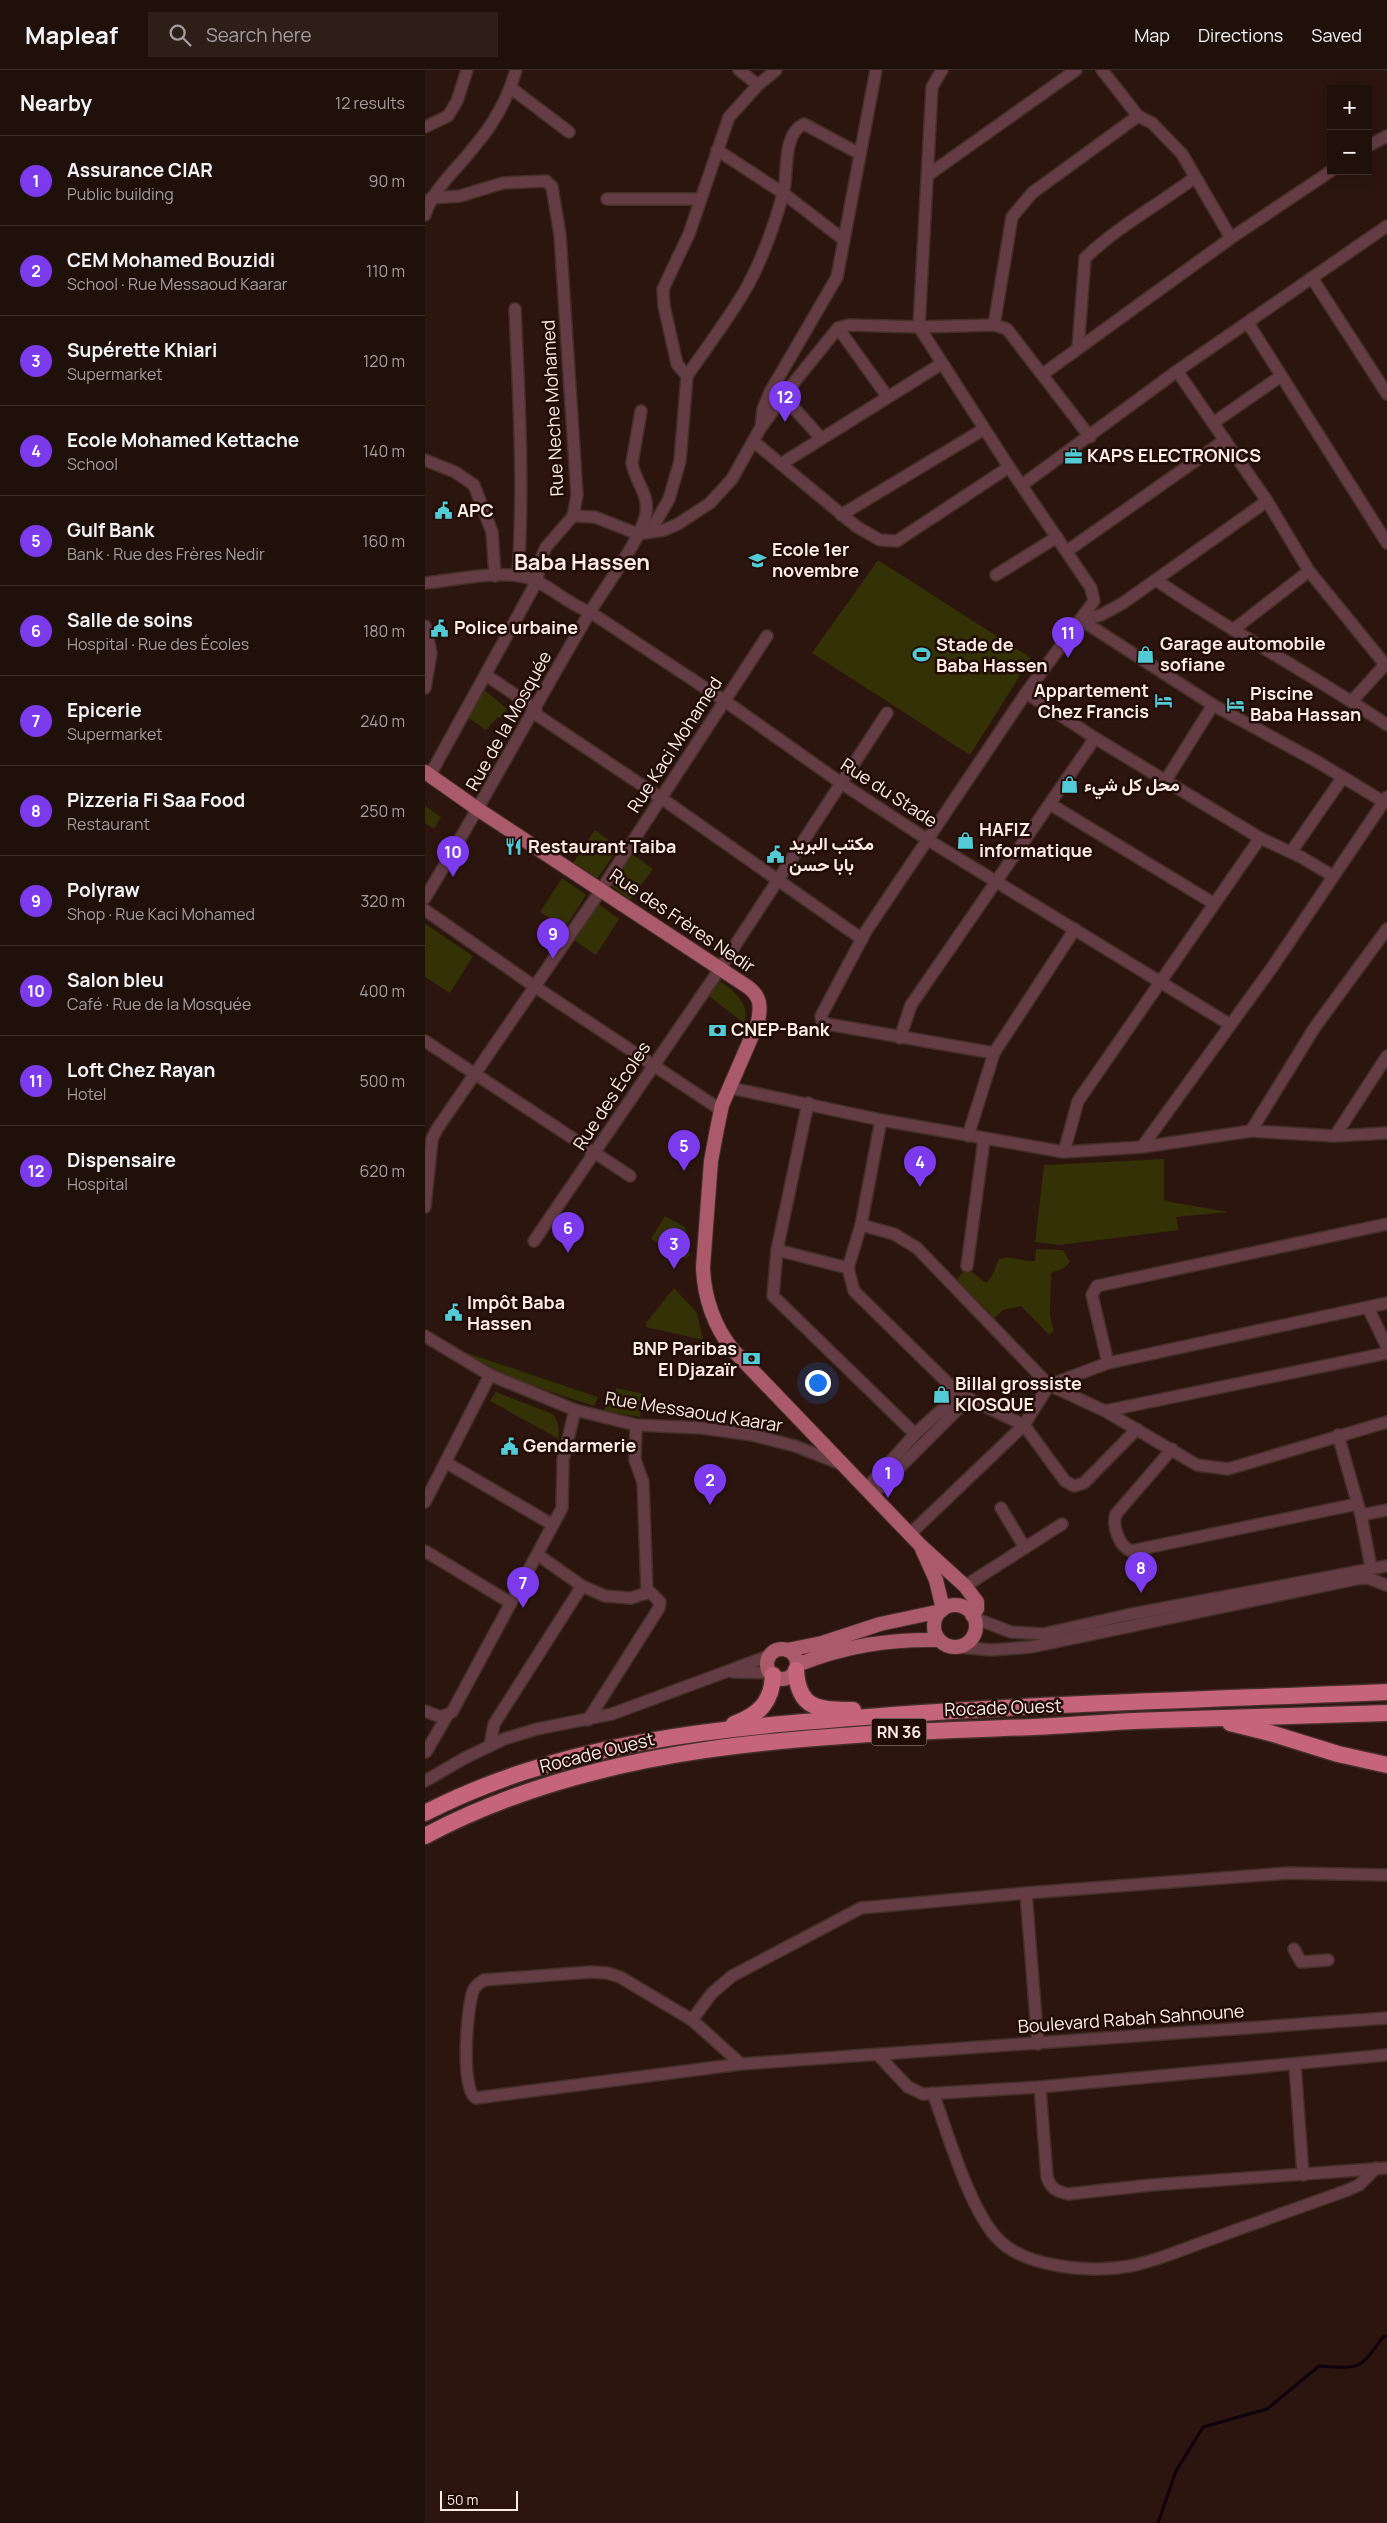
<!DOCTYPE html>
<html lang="en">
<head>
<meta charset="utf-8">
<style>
  :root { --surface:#20100a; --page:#2d1e18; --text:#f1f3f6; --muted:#a29d9c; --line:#3d302b; --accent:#7c3aed }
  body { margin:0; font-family:Manrope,Vazirmatn,sans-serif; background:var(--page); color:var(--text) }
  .controls { position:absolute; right:15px; top:15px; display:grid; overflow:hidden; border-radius:0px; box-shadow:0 5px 20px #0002 }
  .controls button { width:45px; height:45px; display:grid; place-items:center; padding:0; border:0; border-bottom:1px solid var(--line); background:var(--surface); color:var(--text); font:25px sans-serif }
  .scale { position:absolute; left:15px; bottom:12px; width:78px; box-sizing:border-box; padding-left:5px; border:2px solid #fcece6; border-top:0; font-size:14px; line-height:18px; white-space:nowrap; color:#fcece6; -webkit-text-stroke:4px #210c06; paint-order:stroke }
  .you { position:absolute; left:392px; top:1312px; width:18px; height:18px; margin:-12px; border:4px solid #fff; border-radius:50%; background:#1a73e8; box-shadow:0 0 0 8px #1a73e833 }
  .badge { display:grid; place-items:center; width:32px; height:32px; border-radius:50%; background:var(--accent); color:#fff; font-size:16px; font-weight:700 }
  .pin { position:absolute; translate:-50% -41px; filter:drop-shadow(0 1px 2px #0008) }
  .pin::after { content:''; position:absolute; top:26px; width:18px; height:15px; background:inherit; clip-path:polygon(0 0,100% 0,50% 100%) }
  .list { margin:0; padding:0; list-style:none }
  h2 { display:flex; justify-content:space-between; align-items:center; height:65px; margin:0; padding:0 20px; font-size:21px }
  h2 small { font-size:16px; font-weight:400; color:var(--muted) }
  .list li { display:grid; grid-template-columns:32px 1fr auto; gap:15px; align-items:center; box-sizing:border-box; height:90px; padding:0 20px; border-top:1px solid var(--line) }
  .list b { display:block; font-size:19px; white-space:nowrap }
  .list p { margin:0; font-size:16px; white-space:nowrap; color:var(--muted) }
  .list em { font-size:16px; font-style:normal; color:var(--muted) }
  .icon { flex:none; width:28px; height:28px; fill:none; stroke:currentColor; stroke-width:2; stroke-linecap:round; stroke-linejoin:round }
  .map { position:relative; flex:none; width:962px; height:2453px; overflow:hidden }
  header { display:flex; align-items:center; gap:30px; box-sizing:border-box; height:70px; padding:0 25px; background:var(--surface); border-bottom:1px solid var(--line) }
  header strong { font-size:24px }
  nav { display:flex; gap:28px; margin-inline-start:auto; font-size:18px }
  .search { width:350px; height:45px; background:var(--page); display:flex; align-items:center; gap:12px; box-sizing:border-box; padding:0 18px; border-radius:0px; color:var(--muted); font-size:19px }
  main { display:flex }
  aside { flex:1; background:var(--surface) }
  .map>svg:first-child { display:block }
</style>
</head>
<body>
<header>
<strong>Mapleaf</strong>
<div class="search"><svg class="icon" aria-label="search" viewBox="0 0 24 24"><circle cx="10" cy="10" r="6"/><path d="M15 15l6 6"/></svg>Search here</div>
<nav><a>Map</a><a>Directions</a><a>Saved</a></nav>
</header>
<main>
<aside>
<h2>Nearby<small>12 results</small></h2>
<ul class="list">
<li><span class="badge">1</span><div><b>Assurance CIAR</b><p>Public building</p></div><em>90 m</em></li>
<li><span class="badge">2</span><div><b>CEM Mohamed Bouzidi</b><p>School · Rue Messaoud Kaarar</p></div><em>110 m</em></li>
<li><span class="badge">3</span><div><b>Supérette Khiari</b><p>Supermarket</p></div><em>120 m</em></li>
<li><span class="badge">4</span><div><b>Ecole Mohamed Kettache</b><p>School</p></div><em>140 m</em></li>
<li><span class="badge">5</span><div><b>Gulf Bank</b><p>Bank · Rue des Frères Nedir</p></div><em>160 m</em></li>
<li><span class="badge">6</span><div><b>Salle de soins</b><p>Hospital · Rue des Écoles</p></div><em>180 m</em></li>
<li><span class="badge">7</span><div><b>Epicerie</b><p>Supermarket</p></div><em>240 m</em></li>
<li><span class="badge">8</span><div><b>Pizzeria Fi Saa Food</b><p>Restaurant</p></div><em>250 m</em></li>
<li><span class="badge">9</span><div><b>Polyraw</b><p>Shop · Rue Kaci Mohamed</p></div><em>320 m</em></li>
<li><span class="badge">10</span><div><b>Salon bleu</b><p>Café · Rue de la Mosquée</p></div><em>400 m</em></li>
<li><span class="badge">11</span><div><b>Loft Chez Rayan</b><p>Hotel</p></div><em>500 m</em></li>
<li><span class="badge">12</span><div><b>Dispensaire</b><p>Hospital</p></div><em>620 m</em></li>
</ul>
</aside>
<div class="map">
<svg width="962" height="2453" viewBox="0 0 962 2453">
  <rect width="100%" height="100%" fill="#2b150e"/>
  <g fill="#333105">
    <polygon points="453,490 606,588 545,685 387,583"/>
    <polygon points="57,618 82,639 77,648 73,647 61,660 41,646"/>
    <polygon points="0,736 16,747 9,759 0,753"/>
    <polygon points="170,760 194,777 172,809 148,793"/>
    <polygon points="204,782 228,799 205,830 184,814"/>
    <polygon points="137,808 161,825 140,858 115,842"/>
    <polygon points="171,832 194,849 171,885 147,869"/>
    <polygon points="0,854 48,886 25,923 0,907"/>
    <path d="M 295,911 C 311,923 324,932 320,954 L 284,926 Z"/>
    <polygon points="739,1089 739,1131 804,1142 751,1147 754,1160 634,1175 610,1172 619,1095"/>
    <polygon points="240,1146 260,1157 265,1185 261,1189 226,1169"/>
    <path d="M 611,1179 L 638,1180 L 645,1192 L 639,1198 L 626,1203 L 625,1246 L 629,1261 L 624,1265 L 596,1236 L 578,1240 L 569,1249 C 558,1233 543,1224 532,1209 L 542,1198 L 561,1213 L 567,1206 L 574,1189 C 586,1185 597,1192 610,1191 Z"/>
    <polygon points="249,1218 272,1243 278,1270 221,1257 221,1253"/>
    <path d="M 39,1282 L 173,1327 L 169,1336 C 124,1322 80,1307 38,1285 Z"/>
    <polygon points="191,1318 219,1324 215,1347 179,1341 183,1331 190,1332"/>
    <polygon points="71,1322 128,1344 133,1353 134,1369 65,1331"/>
  </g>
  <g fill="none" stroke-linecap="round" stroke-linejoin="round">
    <path stroke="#11000d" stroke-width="3" d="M 733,2453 L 751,2401 L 778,2357 L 842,2339 L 894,2296 C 935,2299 934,2300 958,2267 L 962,2266"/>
    <defs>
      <g id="minor">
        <polyline points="314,0 333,15"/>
        <polyline points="677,0 713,46 727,53 757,84 806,168"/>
        <polyline points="86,18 144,62"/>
        <polyline points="0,57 23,46 32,31 42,0"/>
        <polyline points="943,76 962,66"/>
        <polyline points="292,80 358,123 419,170"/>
        <polyline points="503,105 651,0"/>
        <polyline points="182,129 275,129"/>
        <path d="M 0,145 C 7,120 33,98 49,77 C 68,55 83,28 91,0"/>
        <polyline points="887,208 962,324"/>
        <path d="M 90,239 C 94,328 99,416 93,505"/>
        <polyline points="823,253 962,473"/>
        <polyline points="569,255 587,147 607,123 713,46"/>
        <polyline points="413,258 462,326"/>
        <path d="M 653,278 L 660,188 C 692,157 733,135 769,108"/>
        <polyline points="752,301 842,431 884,501 958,592 957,598 927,631"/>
        <polyline points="618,304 806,168 906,101"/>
        <path d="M 262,306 C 282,277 304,248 322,217 C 338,188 349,156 358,124 C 364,104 356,65 379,54 L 435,84"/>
        <polyline points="358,326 396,368"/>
        <polyline points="788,353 856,306"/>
        <polyline points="338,355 358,326 413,258 424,255 494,257 507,17 517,0"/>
        <polyline points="328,371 432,457 455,470 472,471 584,397"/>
        <polyline points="0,390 30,402 49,415 67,462 70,506"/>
        <polyline points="356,394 516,294"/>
        <polyline points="597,415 752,301 962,156"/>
        <polyline points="416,445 559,359"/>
        <polyline points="148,446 170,447 213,464"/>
        <polyline points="225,462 244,429 255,391 262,306 252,294 239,236 238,219 264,164 304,47 333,15 351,0"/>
        <polyline points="213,464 239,460 253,454 285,433 307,409 336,357 338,339 345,322 412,207 451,0"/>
        <polyline points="642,481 800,370"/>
        <polyline points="571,505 632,467"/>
        <path d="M 731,510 C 806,562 887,604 962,655"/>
        <path d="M 0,513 C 32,510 83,497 111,511 C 130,520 145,535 165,542 L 300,631 L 416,713 L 503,770 L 804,954"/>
        <polyline points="656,550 788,635 891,691 959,732"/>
        <polyline points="656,550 676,545 698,533 842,431"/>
        <polyline points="0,556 6,583 0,618"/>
        <polyline points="808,560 884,501"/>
        <polyline points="61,605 111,639"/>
        <polyline points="601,623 670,668 835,768 876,787 908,806"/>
        <polyline points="109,643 236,728 437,869"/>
        <polyline points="5,705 112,511 115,491 121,477 148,446 152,425 135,165 127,117 121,111 78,113 35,126 6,128"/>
        <polyline points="741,710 788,635"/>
        <polyline points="625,734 788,833"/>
        <polyline points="866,782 918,707"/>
        <path d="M 0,828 C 57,734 109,637 165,542 C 179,519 218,466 221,443 C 224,423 210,412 207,393 L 216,341"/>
        <polyline points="0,840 109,916 296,1040"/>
        <polyline points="475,968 486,935 670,668"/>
        <polyline points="0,971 205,1106"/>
        <polyline points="569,983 402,954 397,951 396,946 441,861 601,623 669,531 666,518 584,397 494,257 569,255 582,259 665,367"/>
        <polyline points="306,1018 456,1050 639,1082 717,1077 826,1061 910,1066 962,1063"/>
        <polyline points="383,1033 352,1180 348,1226 490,1364"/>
        <polyline points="456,1050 436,1155 423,1198 429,1221 534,1324 599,1355 485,1464"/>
        <polyline points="826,1061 890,957 962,859"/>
        <polyline points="543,1066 569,983 650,859"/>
        <polyline points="910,1066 962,986"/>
        <polyline points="717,1077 846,899 962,727"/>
        <polyline points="639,1082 653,1031 835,768"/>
        <polyline points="0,1137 7,1069 12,1059 176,820 342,566"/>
        <polyline points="436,1155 469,1164 492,1178 624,1315 683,1293 962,1233"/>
        <polyline points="109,1171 294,900 462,643"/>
        <polyline points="352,1180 423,1198"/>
        <polyline points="542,1196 559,1070"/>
        <polyline points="943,1238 962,1277"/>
        <polyline points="0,1266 65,1305 150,1340 211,1355 277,1358 327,1365 370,1376 416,1394"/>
        <polyline points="683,1293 667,1225 672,1216 962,1154"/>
        <polyline points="680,1341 962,1283"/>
        <polyline points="211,1355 210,1390 218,1412 222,1522"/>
        <polyline points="712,1359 659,1413 649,1416 640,1411 599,1355 624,1315 680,1341 772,1395 803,1399 962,1352"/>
        <polyline points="913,1365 936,1445 946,1497"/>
        <path d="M 747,1379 L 691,1444 C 687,1456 694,1476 706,1481 L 932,1434"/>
        <polyline points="22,1393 128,1455"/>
        <polyline points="441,1419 490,1364 534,1324"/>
        <polyline points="447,1425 544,1328"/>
        <polyline points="0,1432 65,1305"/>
        <polyline points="576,1438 600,1478"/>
        <polyline points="936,1445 962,1440"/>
        <polyline points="0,1481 86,1533"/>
        <polyline points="157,1516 180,1526 206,1528 225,1522 235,1532 234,1538 163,1650"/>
        <polyline points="540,1516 637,1454"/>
        <polyline points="549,1548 586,1562 618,1564 702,1545 962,1496"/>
        <polyline points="533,1577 566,1580 606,1577 931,1509 943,1508 961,1515"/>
        <polyline points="308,1602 346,1603"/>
        <polyline points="0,1641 16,1647 27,1642 137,1438 138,1390 150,1340"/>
        <polyline points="65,1676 69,1654 157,1516 113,1485"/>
        <polyline points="1,1682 22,1646"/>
        <polyline points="0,1711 38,1689 79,1669 112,1659 187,1644 346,1585"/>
        <polyline points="601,1823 613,1974"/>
        <polyline points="869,1879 876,1892 903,1890"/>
        <polyline points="267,1950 287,1923 307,1906 436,1838 601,1823 863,1803 962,1805"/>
        <polyline points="453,1985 483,2017 498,2024 615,2017 962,1985"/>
        <path d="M 316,1994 L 267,1950 L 195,1907 L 182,1903 L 166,1902 L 59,1910 C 54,1913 50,1916 48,1921 C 42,1938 35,2020 51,2028 L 316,1994 L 962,1948"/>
        <polyline points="870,1995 878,2105"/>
        <path d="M 615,2017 L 622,2107 C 626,2119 631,2121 643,2124 L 726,2115 L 962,2098"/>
        <path d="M 508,2023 C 523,2064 544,2138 572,2168 C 599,2198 667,2203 705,2196 C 732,2191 758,2179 784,2170 C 830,2153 876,2137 923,2120 L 934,2115 L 951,2098"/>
      </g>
      <g id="major">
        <path d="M 0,702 L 54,740 L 323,917 C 336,927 336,936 333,952 L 297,1035 L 292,1059 L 286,1091 L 278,1197 C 279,1227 289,1257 308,1280 L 496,1476 L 540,1516 L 552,1532 L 552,1539 L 547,1545"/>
        <polyline points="497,1479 511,1510 518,1539"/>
        <circle cx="530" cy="1556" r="21"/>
        <circle cx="357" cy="1594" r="15"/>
        <polyline points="362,1580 397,1573 455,1554 516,1541"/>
        <path d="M 372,1595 C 419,1576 463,1569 514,1570"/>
      </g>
      <g id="highway">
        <path d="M 371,1600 C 373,1639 393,1640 428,1640"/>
        <polyline points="805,1653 845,1663 913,1684 962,1695"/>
        <path d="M 309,1654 C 334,1645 347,1632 348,1605"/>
        <path d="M 0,1743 C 145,1668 307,1657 467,1645 C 632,1633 797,1629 962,1622"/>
        <path d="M 0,1766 C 183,1668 405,1665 609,1657 C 651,1655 694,1651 736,1650 C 811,1647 887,1646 962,1643"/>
      </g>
    </defs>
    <use href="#minor" stroke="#442f28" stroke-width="14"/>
    <use href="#major" stroke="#442f28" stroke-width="16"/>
    <use href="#highway" stroke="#442f28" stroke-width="19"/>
    <use href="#minor" stroke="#643c44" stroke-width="11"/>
    <use href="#major" stroke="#aa5a6b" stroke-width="14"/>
    <use href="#highway" stroke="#c6657a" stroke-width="16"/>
  </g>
  <defs>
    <symbol id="office-bare" viewBox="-9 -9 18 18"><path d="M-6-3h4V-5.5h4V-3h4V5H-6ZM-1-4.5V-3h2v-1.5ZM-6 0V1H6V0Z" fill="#52cbd7" stroke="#210c06" stroke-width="2.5" paint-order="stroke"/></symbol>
    <symbol id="civic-bare" viewBox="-9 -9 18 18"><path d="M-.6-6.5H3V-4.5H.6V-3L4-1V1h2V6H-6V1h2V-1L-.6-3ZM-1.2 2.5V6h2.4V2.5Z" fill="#52cbd7" stroke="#210c06" stroke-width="2.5" paint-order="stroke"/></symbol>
    <symbol id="school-bare" viewBox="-9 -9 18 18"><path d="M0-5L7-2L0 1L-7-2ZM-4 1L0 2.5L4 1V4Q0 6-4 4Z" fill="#52cbd7" stroke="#210c06" stroke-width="2.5" paint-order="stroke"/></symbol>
    <symbol id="shop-bare" viewBox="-9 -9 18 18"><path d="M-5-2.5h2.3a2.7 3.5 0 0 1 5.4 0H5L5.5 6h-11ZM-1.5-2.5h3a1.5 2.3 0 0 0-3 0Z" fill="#52cbd7" stroke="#210c06" stroke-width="2.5" paint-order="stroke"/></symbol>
    <symbol id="stadium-bare" viewBox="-9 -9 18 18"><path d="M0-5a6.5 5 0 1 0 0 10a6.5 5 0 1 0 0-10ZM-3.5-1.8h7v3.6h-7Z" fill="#52cbd7" stroke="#210c06" stroke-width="2.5" paint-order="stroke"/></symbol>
    <symbol id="hotel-bare" viewBox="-9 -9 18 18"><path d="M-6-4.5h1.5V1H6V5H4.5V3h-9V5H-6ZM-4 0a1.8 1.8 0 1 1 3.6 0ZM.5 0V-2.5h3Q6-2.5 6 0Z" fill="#52cbd7" stroke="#210c06" stroke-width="2.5" paint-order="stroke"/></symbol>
    <symbol id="restaurant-bare" viewBox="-9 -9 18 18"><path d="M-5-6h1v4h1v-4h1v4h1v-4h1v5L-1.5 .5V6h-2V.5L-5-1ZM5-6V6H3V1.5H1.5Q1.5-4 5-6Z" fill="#52cbd7" stroke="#210c06" stroke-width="2.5" paint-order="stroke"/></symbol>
    <symbol id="bank-bare" viewBox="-9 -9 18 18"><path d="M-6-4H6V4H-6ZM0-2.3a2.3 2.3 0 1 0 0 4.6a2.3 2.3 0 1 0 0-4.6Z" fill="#52cbd7" stroke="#210c06" stroke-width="2.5" paint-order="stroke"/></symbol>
  </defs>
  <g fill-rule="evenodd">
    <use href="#office-bare" x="636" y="374" width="25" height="25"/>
    <use href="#civic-bare" x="6" y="428" width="25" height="25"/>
    <use href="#school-bare" x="320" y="478" width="25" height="25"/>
    <use href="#civic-bare" x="2" y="546" width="25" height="25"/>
    <use href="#shop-bare" x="708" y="572" width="25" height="25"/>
    <use href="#stadium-bare" x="484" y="572" width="25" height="25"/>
    <use href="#hotel-bare" x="726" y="618" width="25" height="25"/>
    <use href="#hotel-bare" x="798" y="622" width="25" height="25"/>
    <use href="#shop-bare" x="632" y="702" width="25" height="25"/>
    <use href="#shop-bare" x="528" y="758" width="25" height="25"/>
    <use href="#restaurant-bare" x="76" y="764" width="25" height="25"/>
    <use href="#civic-bare" x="338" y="772" width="25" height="25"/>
    <use href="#bank-bare" x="280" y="948" width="25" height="25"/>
    <use href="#civic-bare" x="16" y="1230" width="25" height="25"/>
    <use href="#bank-bare" x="314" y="1276" width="25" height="25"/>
    <use href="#shop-bare" x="504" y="1312" width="25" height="25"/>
    <use href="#civic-bare" x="72" y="1364" width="25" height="25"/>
  </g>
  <g text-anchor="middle" stroke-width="5" stroke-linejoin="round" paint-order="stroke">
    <rect fill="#210c06" stroke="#baa9a3" stroke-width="1" x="446.5" y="1648.5" width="55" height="27" rx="4"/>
    <g font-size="16" font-weight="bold" fill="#fcece6">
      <text x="474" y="1668">RN 36</text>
    </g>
    <g font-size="18" fill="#fcece6" stroke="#210c06">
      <text transform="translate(128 338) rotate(-93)" y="6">Rue Neche Mohamed</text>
      <text transform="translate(84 651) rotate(-61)" y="6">Rue de la Mosquée</text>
      <text transform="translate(250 675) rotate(-57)" y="6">Rue Kaci Mohamed</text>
      <text transform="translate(464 723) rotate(33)" y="6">Rue du Stade</text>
      <text transform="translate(257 851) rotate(34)" y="6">Rue des Frères Nedir</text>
      <text transform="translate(187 1026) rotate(-57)" y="6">Rue des Écoles</text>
      <text transform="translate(269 1342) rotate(9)" y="6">Rue Messaoud Kaarar</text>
      <text transform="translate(578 1638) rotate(-2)" y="6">Rocade Ouest</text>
      <text transform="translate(172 1683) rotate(-14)" y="6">Rocade Ouest</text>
      <text transform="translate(706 1949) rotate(-4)" y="6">Boulevard Rabah Sahnoune</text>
    </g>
    <g font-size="18" font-weight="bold" fill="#fcece6" stroke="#210c06" text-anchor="start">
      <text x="662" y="392">KAPS ELECTRONICS</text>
      <text x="32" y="447">APC</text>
      <text x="347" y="486">Ecole 1er<tspan x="347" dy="21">novembre</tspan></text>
      <text x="29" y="564">Police urbaine</text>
      <text x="735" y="580">Garage automobile<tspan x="735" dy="21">sofiane</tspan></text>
      <text x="511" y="581">Stade de<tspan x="511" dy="21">Baba Hassen</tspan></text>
      <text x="724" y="627" text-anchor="end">Appartement<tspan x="724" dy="21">Chez Francis</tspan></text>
      <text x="825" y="630">Piscine<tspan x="825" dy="21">Baba Hassan</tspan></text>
      <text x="659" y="721">محل كل شيء</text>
      <text x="554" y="766">HAFIZ<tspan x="554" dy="21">informatique</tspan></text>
      <text x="364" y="780">مكتب البريد<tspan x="364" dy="21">بابا حسن</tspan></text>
      <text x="103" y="783">Restaurant Taiba</text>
      <text x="306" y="966">CNEP-Bank</text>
      <text x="42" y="1239">Impôt Baba<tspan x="42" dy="21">Hassen</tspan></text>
      <text x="312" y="1285" text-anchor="end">BNP Paribas<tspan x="312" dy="21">El Djazaïr</tspan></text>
      <text x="530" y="1320">Billal grossiste<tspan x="530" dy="21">KIOSQUE</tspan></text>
      <text x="98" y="1382">Gendarmerie</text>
    </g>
    <g font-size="22" font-weight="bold" fill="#fcece6" stroke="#210c06">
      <text x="157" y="500">Baba Hassen</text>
    </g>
  </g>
</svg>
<div class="controls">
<button>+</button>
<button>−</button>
</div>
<div class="scale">50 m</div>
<div class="you"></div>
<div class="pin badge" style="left:463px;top:1428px">1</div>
<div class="pin badge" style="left:285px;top:1435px">2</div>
<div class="pin badge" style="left:249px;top:1199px">3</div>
<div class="pin badge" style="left:495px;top:1117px">4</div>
<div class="pin badge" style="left:259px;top:1101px">5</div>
<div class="pin badge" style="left:143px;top:1183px">6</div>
<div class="pin badge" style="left:98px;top:1538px">7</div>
<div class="pin badge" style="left:716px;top:1523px">8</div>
<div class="pin badge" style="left:128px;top:889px">9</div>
<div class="pin badge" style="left:28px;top:807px">10</div>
<div class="pin badge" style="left:643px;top:588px">11</div>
<div class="pin badge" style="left:360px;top:352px">12</div>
</div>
</main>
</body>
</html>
